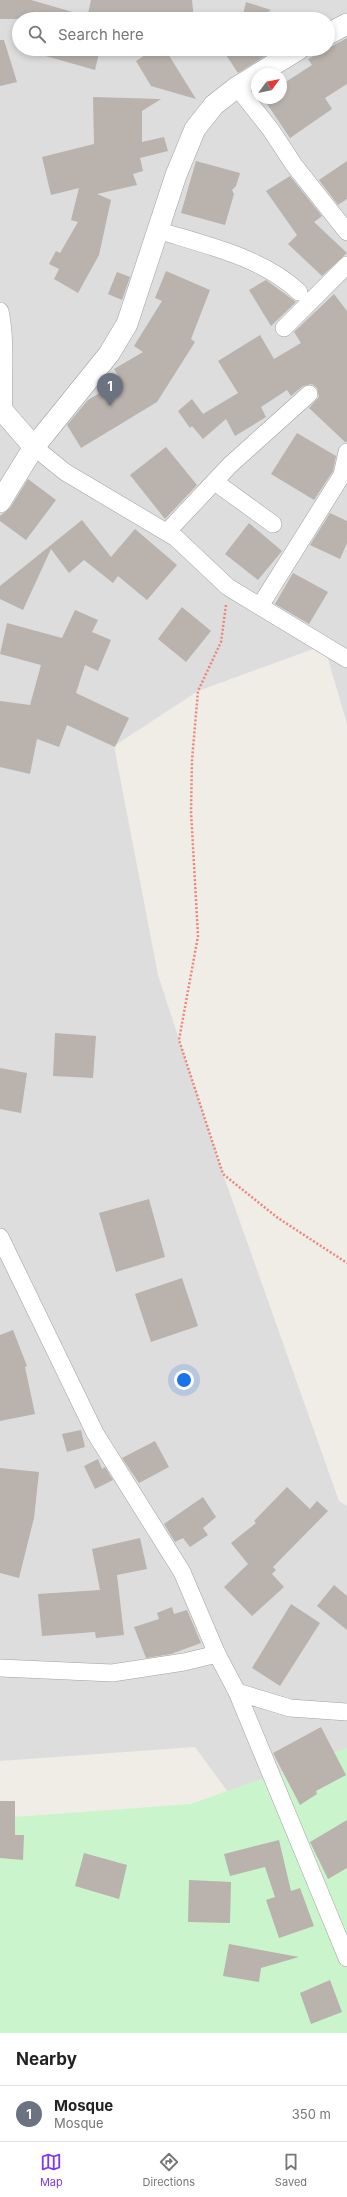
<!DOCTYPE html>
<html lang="en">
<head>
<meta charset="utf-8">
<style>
  :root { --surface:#fff; --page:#f6f6f6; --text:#222; --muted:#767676; --line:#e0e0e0; --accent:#7c3aed }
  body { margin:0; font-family:Inter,sans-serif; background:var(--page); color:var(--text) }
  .compass { position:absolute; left:251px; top:68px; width:36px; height:36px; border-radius:50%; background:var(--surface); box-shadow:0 2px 6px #0003; rotate:57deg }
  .you { position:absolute; left:184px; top:1380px; width:14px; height:14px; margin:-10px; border:3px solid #fff; border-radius:50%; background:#1a73e8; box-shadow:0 0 0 6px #1a73e833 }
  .badge { display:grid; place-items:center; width:26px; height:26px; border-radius:50%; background:var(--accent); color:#fff; font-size:13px; font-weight:700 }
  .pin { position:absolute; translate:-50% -33px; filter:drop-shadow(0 1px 2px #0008) }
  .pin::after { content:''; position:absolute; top:21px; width:14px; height:12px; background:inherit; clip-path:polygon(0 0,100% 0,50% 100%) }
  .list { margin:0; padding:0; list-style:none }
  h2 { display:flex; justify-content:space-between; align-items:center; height:52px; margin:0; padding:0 16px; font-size:17px }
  h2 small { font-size:13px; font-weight:400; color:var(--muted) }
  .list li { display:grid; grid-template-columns:26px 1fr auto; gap:12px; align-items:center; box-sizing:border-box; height:56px; padding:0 16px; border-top:1px solid var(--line) }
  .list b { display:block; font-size:15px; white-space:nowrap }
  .list p { margin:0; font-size:13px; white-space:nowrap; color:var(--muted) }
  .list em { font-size:13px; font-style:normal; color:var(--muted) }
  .icon { flex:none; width:22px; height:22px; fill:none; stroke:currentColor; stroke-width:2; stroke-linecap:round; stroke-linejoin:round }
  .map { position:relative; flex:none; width:347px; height:2033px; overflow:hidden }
  .search { position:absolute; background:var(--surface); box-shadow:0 2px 6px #0003; left:12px; right:12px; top:12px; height:44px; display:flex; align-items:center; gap:10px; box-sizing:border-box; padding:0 14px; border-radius:22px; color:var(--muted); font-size:15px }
  .sheet { height:108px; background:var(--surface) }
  nav { display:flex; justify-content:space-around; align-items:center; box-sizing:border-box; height:56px; border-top:1px solid var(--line); background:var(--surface); font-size:11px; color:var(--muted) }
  nav a { display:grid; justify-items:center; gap:2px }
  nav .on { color:var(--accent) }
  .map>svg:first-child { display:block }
</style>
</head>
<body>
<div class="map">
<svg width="347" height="2033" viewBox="0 0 347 2033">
  <rect width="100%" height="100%" fill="#f0ede7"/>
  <path fill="#dedddd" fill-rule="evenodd" d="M 0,0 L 347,0 L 347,724 L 324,645 L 198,691 L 114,746 L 158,975 L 223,1174 L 339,1501 L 347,1506 L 347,2020 L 263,1840 L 195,1747 L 0,1761 ZM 19,19 L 328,19 L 328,49 L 19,49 ZM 257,74 L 281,74 L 281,98 L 257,98 Z"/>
  <polygon fill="#caf5cc" points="347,1748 347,2033 0,2033 0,1818 191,1804"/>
  <g fill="#b9b2ad">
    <polygon points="0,0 31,0 83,15 82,19 0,19"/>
    <polygon points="91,0 192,0 194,19 107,19 107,17 88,14"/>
    <polygon points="246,2 271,10 257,19 242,19"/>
    <polygon points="347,38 347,84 325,98 332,109 290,138 263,98 281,98 281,85 312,65 308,59"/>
    <polygon points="0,40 4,40 17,82 0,86"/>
    <polygon points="36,49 100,49 95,70 35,53"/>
    <polygon points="154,49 165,49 196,99 151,86 136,61"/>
    <polygon points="222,49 276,49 238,73"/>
    <polygon points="93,97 161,99 142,111 142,142 164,137 168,151 140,158 143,171 133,174 137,185 97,194 111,200 99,255 78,293 54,279 59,269 49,264 56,251 60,253 78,222 71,220 79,188 51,195 42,157 94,144"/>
    <polygon points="196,161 240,173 236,186 232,190 234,194 225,225 181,213"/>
    <polygon points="347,161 347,199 338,205 319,180"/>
    <polygon points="290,176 322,216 314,222 347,253 322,276 288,244 297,235 266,191"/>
    <polygon points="166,271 210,290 191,339 195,342 157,402 81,448 67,425 88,400 121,380 114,369 143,352 134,346 162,301 155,298"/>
    <polygon points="117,272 130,277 122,300 108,294"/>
    <polygon points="266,280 296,302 271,326 249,290"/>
    <polygon points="334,294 347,311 347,442 345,442 309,408 319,397 317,388 312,384 303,386 291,396 287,390 261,407 266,417 235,436 226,419 203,439 192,426 190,428 178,411 192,399 203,414 238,393 218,361 260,335 274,359 301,343 294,332"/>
    <polygon points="297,433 336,456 333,471 314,500 271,474"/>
    <polygon points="166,447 197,485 165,519 130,475"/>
    <polygon points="28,479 56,500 26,540 0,521 0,516 10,508"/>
    <polygon points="330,513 347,521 347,543 340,559 310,545"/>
    <polygon points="82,520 111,557 135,529 177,565 147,600 118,576 113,583 84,560 69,573 51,549 23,610 0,599 0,586"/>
    <polygon points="249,523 282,551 258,580 225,554"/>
    <polygon points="293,573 328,592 309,624 275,604"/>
    <polygon points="182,607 211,631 186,662 158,639"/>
    <polygon points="75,610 98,620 92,632 111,640 98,671 85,665 76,693 129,718 115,747 67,725 59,747 37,739 30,774 0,767 0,701 30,705 41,665 0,654 7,623 62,638"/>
    <polygon points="55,1033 96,1036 93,1078 53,1076"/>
    <polygon points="0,1068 27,1073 21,1113 0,1109"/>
    <polygon points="149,1199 165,1257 116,1272 99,1213"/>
    <polygon points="182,1278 198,1326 151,1342 135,1294"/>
    <polygon points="13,1330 27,1366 25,1367 35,1414 0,1421 0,1335"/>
    <polygon points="81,1430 85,1447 67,1452 62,1434"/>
    <polygon points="155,1441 169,1467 139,1483 122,1458"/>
    <polygon points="98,1459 102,1469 105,1467 113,1480 95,1489 84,1466"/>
    <polygon points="0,1468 39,1472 34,1518 19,1578 0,1573"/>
    <polygon points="287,1487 310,1509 317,1501 328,1511 273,1567 276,1570 272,1574 284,1587 252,1616 224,1587 248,1564 231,1543 256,1523 254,1521"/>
    <polygon points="203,1497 216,1517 203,1528 208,1535 190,1547 183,1538 175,1542 164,1524"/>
    <polygon points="140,1538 147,1569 117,1575 124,1635 96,1638 95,1632 42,1636 38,1594 100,1590 92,1549"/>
    <polygon points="334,1585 347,1596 347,1630 317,1606"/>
    <polygon points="291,1604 320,1623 280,1686 252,1668"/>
    <polygon points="172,1607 174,1614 187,1610 201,1643 171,1654 146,1658 134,1627 159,1619 157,1613"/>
    <polygon points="321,1727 346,1775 316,1791 317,1794 300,1805 273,1753"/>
    <polygon points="0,1801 15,1801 15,1835 24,1835 23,1860 0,1858"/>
    <polygon points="347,1820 347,1868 328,1879 310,1842"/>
    <polygon points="279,1840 291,1891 300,1888 314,1926 279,1938 266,1900 275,1897 265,1867 230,1876 224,1854"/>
    <polygon points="84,1853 127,1865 119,1899 75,1886"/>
    <polygon points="189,1880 231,1882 230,1923 188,1922"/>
    <polygon points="229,1944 299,1957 261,1968 259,1982 223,1976"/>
    <polygon points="330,1980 342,2012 311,2024 300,1993"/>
  </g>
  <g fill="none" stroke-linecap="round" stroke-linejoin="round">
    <defs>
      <g id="minor">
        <polyline points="237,87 271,130 294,165 347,232"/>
        <path d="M 157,230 C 205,245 262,257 299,292"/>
        <path d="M 0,311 C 7,345 2,378 4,412"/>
        <polyline points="284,328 347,265"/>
        <polyline points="34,447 65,472 176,538 228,587 347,659"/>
        <polyline points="215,482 273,524"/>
        <polyline points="167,532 230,465 309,394"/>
        <polyline points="260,606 342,475 347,452"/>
        <polyline points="0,1237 95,1433 182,1572 217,1654"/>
        <polyline points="0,1668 112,1673 184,1662 217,1654 237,1692 347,1958"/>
        <polyline points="237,1692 290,1708 347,1712"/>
      </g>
      <g id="tertiary">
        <polyline points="328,34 347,24"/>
        <polyline points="258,74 299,49"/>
        <polyline points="0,408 34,447"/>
        <polyline points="0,502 34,447 109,354 127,324 176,175 195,129 214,105 237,87 257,75"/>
      </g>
    </defs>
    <use href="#minor" stroke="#a1a1a1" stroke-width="18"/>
    <use href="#tertiary" stroke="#a1a1a1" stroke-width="22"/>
    <polyline stroke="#ec857c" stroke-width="2.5" stroke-dasharray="2 2" stroke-linecap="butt" points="226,605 221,642 198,691 192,760 191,811 198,936 179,1040 223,1174 278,1218 347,1263"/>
    <use href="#minor" stroke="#fff" stroke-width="17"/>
    <use href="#tertiary" stroke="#fff" stroke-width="21"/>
  </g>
</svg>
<svg class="compass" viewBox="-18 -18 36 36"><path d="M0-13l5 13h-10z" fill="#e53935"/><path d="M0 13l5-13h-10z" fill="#767676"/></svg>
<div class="you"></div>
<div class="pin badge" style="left:110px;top:406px;background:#6b7280">1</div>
<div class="search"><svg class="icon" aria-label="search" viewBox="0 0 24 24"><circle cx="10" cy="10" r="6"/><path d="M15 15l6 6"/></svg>Search here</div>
</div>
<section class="sheet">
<h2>Nearby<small></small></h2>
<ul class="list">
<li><span class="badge" style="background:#6b7280">1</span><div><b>Mosque</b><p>Mosque</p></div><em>350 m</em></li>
</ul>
</section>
<nav>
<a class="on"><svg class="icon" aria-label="map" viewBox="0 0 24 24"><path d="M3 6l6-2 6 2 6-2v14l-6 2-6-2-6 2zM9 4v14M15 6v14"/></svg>Map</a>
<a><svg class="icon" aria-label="directions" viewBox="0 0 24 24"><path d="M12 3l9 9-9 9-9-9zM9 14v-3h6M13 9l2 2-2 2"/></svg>Directions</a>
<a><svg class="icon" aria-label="saved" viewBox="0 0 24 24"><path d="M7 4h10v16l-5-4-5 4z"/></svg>Saved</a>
</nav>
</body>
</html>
